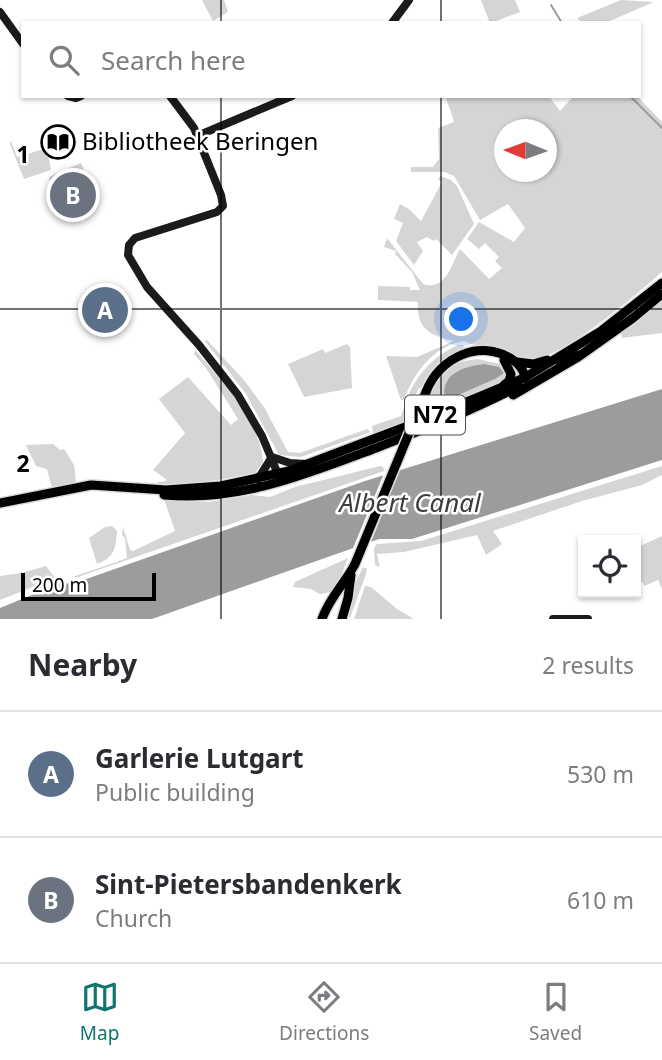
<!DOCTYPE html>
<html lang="en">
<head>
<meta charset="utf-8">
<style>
  :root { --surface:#fff; --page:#f2f2f3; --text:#2b2b33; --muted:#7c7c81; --line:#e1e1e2; --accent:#0f766e }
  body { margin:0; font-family:"Noto Sans",sans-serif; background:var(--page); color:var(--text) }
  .controls { position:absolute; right:21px; bottom:21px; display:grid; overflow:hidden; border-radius:0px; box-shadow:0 2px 5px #0004 }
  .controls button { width:63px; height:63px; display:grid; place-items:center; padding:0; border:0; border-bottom:2px solid var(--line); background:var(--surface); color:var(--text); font:35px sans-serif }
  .compass { position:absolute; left:494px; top:119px; width:63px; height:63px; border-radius:50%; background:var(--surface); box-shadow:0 2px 5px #0004; rotate:271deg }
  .scale { position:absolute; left:21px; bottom:18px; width:135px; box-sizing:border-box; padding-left:7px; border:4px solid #000; border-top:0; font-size:19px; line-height:24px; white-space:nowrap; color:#000; -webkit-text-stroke:5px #fff; paint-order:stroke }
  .you { position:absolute; left:462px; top:320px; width:24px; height:24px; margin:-18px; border:5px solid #fff; border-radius:50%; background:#1a73e8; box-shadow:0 0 0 10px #1a73e833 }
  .badge { display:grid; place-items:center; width:46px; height:46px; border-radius:50%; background:var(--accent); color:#fff; font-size:23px; font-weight:700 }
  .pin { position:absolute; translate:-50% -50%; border:4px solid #fff; box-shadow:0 2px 7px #0006 }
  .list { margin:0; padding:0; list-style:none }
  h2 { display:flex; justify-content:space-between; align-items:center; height:91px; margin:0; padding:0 28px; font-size:30px }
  h2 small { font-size:23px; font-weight:400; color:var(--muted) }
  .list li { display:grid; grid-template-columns:46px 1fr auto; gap:21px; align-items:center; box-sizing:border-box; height:126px; padding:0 28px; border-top:2px solid var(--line) }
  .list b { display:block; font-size:26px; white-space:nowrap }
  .list p { margin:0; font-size:23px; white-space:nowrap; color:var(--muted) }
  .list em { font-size:23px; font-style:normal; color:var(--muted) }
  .icon { flex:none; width:38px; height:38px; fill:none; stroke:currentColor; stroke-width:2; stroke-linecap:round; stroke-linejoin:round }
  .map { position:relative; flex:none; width:662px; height:619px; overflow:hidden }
  .search { position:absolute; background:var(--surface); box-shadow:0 2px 5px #0004; left:21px; right:21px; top:21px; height:77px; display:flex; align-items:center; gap:18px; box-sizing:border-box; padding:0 24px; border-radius:0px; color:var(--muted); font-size:26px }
  .sheet { height:343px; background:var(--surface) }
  nav { display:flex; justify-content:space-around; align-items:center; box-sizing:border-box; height:98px; border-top:2px solid var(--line); background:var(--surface); font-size:19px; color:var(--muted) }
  nav a { display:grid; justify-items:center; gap:4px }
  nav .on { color:var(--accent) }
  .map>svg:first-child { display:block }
</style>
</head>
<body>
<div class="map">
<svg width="662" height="619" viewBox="0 0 662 619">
  <rect width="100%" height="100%" fill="#fff"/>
  <g fill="#d5d5d5" fill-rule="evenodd">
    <polygon points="202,0 224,0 228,12 213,21"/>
    <polygon points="481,0 515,0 520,12 490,23"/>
    <polygon points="621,0 654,2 605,23 582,23 577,18"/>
    <path d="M 446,96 L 549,96 L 560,111 L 574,96 L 637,96 L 662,122 L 662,272 C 638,293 561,360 531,359 C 519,359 508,350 496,347 C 484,344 474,347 464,341 C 433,346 415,372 404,399 L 401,400 L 386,356 L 417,357 L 454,341 C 430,336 416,328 418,302 L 378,300 L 378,286 L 410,287 L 410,290 L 420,290 L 412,272 L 395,254 L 396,251 L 384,247 L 387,238 L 423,284 C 446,291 451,265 460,249 L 489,279 L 502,268 L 495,261 L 499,257 L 485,243 L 479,249 L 467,239 L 479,222 L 514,242 L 525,228 L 508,204 L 480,220 L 454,176 L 445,172 L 411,172 L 411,167 L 433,167 L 439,159 L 438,128 L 454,122 C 452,112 447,105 446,96 ZM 504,130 L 546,130 L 546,172 L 504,172 Z"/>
    <polygon points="11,141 17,157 47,148 51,170 24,179 10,144"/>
    <polygon points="81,163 84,169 77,173 88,192 84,201 81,198 77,180 68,178 67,182 63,183 71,209 64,213 57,177 52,180 53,187 51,188 49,177"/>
    <polygon points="440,176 451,180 457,186 474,224 452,255 436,239 434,241 427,237 417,242 423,251 414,265 396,241 403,223 394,219 400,204 410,210 421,221 442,182 438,180"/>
    <polygon points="662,301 662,333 622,338 621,333"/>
    <polygon points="207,340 243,379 264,407 288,452 300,453 367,429 371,432 301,457 279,455 246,394 205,341"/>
    <polygon points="347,344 350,347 352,388 304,397 288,364 323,349 325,353"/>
    <path d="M 458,345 L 463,345 L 465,348 C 444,356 430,367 421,388 L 419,388 L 411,405 L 405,403 C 416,375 431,358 458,345 Z"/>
    <path d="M 195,350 C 220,378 262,424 263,463 L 255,473 L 218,480 L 158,487 L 158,482 L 166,481 L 166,479 L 153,470 L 185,433 L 159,399 L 188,377 L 231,425 L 238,419 L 206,368 L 194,354 Z"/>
    <path d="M 478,359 L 504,365 C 507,373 508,376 502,382 L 373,435 L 372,426 L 401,416 L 405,404 L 425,412 L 432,393 L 429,392 C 442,371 453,361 478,359 ZM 484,364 L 495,379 L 454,397 L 449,397 L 444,393 C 444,372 466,366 484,364 Z"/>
    <polygon points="53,444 60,450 64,449 74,465 76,482 52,488 47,469 36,466 26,445"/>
    <path d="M 380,466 L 383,467 L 384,471 L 78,577 L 72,577 C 92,571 110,564 127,558 L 125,538 L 122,535 L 123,527 L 130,550 L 133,551 L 175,531 L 164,499 L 209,502 L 252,495 L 270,497 L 295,487 Z"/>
    <polygon points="662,466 662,475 642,485 582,501 493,531 502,544 486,555 477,535 404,552 377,554 380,567 375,565 374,548 377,544 421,541"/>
    <path d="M 112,526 L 117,531 C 116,548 114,558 97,564 L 89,538 L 105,527 Z"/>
    <polygon points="662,536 662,589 658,580 644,586 643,582 636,583 636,548"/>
    <polygon points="348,558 338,584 331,592 320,594 311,589 293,587 295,582"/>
    <polygon points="46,566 55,578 0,600 0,576 21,573"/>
    <polygon points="363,567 367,569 366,574 350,618 347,613 354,585"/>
    <polygon points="365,586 371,587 397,609 414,619 354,619"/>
  </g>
  <g fill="#9c9c9c">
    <path d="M 484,364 L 499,367 L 504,373 L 495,379 L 454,397 L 447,396 L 444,393 C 444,372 466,366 484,364 Z"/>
    <polygon points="662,389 662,460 412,539 379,539 152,619 0,619 0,608 59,584 75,583 365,481"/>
  </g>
  <polygon fill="#fff" points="402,465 369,547 351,553 385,471"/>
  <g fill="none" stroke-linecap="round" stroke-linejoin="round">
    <g stroke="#9c9c9c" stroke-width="2">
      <polyline points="551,5 562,23"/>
      <polyline points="630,96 662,128"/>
    </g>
    <defs>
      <g id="primary">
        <polyline points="517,362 533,364 547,360"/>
        <polyline points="560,363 579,355"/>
        <polyline points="504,385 509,381 511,374 504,360"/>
        <path d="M 426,392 C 439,357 481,338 513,360 C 520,365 524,370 525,378"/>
        <polyline points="513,395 578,357 633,318 662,294"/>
        <path d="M 164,495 C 239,502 307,474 376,448 C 424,429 473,410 519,386"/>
        <polyline points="0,503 91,485 166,490 221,486 289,471 421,421 524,378 601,331 662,283"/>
        <path d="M 322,619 C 329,598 345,583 355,564"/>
        <polyline points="342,619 348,598 351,575"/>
      </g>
    </defs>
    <use href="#primary" stroke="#dbdbdb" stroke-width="12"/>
    <g stroke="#1b1b1b" stroke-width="8">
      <polyline points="0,12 23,44"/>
      <polyline points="392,23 409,0"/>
      <polyline points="68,96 76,98 81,96"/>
      <polyline points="170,96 194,128 221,195 223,206 217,212 135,238 129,245 128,255 147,287 199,345 238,395 262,436 280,479"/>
      <polyline points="197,136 292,96"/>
      <polyline points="272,457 290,463 306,464"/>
      <polyline points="258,479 272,457"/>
      <polyline points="553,619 588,619"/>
    </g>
    <use href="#primary" stroke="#000" stroke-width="9"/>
    <defs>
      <polyline id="primary-bridge" points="355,564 426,392"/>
    </defs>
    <use href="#primary-bridge" stroke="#dbdbdb" stroke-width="12" stroke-linecap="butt"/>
    <use href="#primary-bridge" stroke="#000" stroke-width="9"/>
  </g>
  <path fill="none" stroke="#000" stroke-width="2" stroke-opacity="0.55" d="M 221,0 L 221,23M 441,0 L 441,23M 221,96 L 221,619M 441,96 L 441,619M 0,309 L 662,309"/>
  <defs>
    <symbol id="library-ring" viewBox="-11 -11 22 22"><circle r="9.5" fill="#fff" stroke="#000" stroke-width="1.5"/><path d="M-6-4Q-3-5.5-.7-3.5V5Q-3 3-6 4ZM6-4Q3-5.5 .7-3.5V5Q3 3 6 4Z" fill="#000"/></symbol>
  </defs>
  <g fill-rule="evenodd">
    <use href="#library-ring" x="39" y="123" width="38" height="38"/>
  </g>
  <g text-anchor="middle" stroke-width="5" stroke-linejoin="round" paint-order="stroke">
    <rect fill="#fff" stroke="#4c4c4c" stroke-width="2" x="405" y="395.5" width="60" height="39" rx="5"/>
    <g font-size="23" font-weight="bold" fill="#000">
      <text x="435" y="423">N72</text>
    </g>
    <g font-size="24" fill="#000" stroke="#fff" text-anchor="start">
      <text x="82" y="150">Bibliotheek Beringen</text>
    </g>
    <g font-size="26" font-style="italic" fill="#3d3d3d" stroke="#fff">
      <text x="410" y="512">Albert Canal</text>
    </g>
  </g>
  <g font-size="23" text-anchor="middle" font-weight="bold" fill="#000" stroke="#fff" stroke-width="5" stroke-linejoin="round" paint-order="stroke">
    <text x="23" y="163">1</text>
    <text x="23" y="472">2</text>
  </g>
</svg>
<div class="controls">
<button><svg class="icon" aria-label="locate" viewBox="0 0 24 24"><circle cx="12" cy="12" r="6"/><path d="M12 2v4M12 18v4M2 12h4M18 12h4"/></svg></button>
</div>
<svg class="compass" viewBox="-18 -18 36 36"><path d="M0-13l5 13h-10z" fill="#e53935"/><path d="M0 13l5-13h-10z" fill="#7c7c81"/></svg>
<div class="scale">200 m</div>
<div class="you"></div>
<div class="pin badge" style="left:105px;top:310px;background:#5c6f8a">A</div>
<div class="pin badge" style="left:73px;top:195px;background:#6b7280">B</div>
<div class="search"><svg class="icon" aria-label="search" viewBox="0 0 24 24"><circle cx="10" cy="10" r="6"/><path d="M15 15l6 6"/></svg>Search here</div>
</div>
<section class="sheet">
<h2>Nearby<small>2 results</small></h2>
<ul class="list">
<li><span class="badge" style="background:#5c6f8a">A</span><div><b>Garlerie Lutgart</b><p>Public building</p></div><em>530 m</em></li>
<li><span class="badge" style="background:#6b7280">B</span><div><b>Sint-Pietersbandenkerk</b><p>Church</p></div><em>610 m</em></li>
</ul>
</section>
<nav>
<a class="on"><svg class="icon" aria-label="map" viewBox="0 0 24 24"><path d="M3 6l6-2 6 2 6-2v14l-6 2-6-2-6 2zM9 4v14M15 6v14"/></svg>Map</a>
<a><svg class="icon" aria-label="directions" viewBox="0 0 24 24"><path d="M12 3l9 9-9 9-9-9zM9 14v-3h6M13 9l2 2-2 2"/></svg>Directions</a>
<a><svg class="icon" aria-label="saved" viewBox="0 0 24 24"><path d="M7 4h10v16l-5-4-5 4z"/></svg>Saved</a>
</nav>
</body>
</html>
